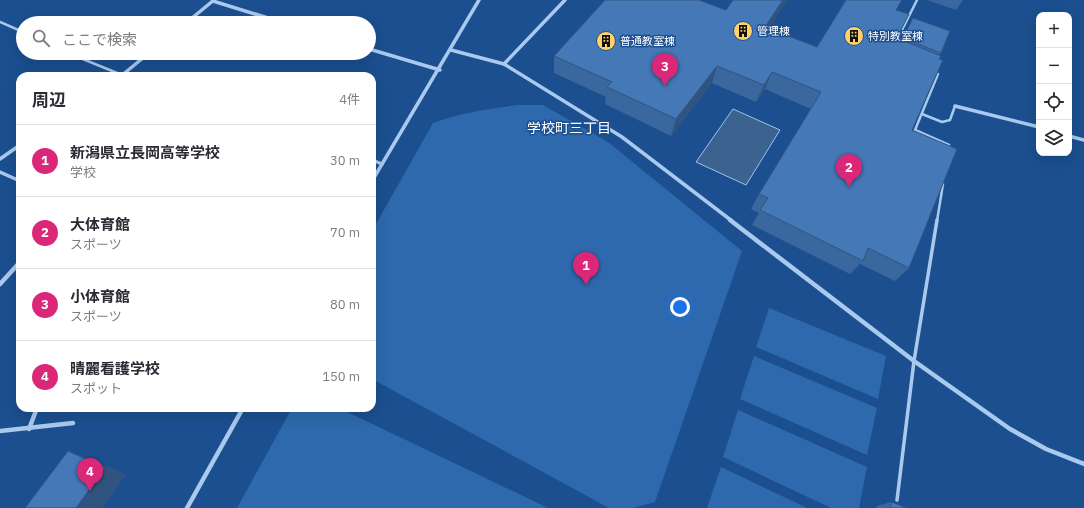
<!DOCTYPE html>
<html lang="ja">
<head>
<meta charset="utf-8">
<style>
  :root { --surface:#fff; --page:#f7f7f7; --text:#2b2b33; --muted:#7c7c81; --line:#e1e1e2; --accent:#db2777 }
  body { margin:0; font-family:"IBM Plex Sans","Noto Sans JP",sans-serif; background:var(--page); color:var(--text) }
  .controls { position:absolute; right:12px; top:12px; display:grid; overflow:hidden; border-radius:8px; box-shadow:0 4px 16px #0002 }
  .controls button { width:36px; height:36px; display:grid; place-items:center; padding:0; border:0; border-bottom:1px solid var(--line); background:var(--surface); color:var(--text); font:20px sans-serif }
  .you { position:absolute; left:680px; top:307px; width:14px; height:14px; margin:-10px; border:3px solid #fff; border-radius:50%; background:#1a73e8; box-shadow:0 0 0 6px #1a73e833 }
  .badge { display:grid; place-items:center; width:26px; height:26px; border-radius:50%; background:var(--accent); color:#fff; font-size:13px; font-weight:700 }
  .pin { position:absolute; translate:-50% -33px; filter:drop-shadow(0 1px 2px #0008) }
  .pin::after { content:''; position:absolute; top:21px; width:14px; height:12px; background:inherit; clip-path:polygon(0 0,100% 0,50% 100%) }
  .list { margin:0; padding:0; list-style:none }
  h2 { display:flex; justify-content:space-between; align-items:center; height:52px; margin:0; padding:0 16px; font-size:17px }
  h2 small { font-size:13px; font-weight:400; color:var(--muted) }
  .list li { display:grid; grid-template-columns:26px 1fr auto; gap:12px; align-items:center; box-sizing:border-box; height:72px; padding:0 16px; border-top:1px solid var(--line) }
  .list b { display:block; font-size:15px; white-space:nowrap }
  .list p { margin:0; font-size:13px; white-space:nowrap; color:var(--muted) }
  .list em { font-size:13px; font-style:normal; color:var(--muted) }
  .icon { flex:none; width:22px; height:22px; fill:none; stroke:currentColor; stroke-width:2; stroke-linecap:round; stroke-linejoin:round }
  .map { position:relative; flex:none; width:1084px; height:508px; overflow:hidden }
  .search { position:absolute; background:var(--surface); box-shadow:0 4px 16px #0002; left:16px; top:16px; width:360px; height:44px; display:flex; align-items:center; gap:10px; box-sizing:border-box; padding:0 14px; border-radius:22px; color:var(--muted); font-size:15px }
  .panel { position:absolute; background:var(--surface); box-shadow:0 4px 16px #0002; left:16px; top:72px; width:360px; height:340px; border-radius:12px }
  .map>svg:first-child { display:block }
</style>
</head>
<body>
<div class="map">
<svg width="1084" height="508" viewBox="0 0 1084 508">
  <rect width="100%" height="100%" fill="#1b4f8f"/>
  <g fill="#2e69ad">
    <path d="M 517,105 L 543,105 L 608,142 L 742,251 L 655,502 L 633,508 L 609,508 L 372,379 L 372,231 L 433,123 C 460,113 488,109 517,105 Z"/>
    <polygon points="769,308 886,356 878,399 756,347"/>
    <polygon points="754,356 877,408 867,455 740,399"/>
    <polygon points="292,408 339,408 548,508 237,508"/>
    <polygon points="738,410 867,467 859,508 831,508 723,457"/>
    <polygon points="721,467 807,508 707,508"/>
  </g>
  <polygon fill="#3c6290" stroke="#9cc4f0" points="733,109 780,130 746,185 696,162"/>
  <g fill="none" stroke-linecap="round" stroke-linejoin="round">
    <g stroke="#a9c9ee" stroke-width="2.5">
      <polyline points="0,22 23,32"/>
      <polyline points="897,40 917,0"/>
      <polyline points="68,53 122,75"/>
      <polyline points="935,72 938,74 915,130 949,145 948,149"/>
      <polyline points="922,114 942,122 950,120 955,106"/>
      <polyline points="937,221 943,184"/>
    </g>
    <polyline stroke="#a9c9ee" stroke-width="3.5" points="897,500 914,361 937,220"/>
    <g stroke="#a9c9ee" stroke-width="3.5">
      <polyline points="213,1 284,23"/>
      <polyline points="186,23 214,0"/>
      <polyline points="369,49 440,70"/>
      <polyline points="451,50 504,64 622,137 732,221"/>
      <polyline points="504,64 565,0"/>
      <polyline points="121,76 149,53"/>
      <polyline points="955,106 1039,127"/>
      <polyline points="1069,136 1084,140"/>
      <polyline points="0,159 20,145"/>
      <polyline points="372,160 382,164"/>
      <polyline points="0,172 20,181"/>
      <polyline points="372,181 479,0"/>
    </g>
    <g stroke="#a9c9ee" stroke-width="4.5">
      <polyline points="730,220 914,361 1010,429 1046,449 1084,464"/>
      <polyline points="0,284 20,262"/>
      <polyline points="29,429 37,408"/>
      <polyline points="0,431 73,423"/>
      <polyline points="187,508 243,408"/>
    </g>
  </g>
  <g fill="#3a679d">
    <polygon points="927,0 963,0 956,10"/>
    <polygon points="896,10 899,39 900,40 904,34 913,18 941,53 939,55 912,130 909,268 895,281 860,264 850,274 752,225 759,213 751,209 759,194 811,109 765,89 756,102 712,83 671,136 605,104 606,97 554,73 554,56 769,29 817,47"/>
    <polygon points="891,502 907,508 876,508 877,506"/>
  </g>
  <g fill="#305480">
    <polygon points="783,0 788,0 758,45 765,27"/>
    <polygon points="717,66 712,83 671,136 676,119"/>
    <polygon points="772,72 765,89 756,102 764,85"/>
    <polygon points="68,451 90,459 126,474 103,508 76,508"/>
  </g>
  <g fill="#4478b7" stroke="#305480">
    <polygon points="605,0 699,0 726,10 733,0 783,0 765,27 817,47 846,0 902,0 896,10 909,14 898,36 899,39 941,56 939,59 943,60 912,130 957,149 909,268 868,248 863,261 760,210 768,198 759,194 821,92 772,72 764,85 717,66 676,119 607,87 612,82 554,56"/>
    <polygon points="913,18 950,31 941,53 903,38"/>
    <polygon points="68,451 105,468 76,508 25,508"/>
    <polygon points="891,502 907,508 891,508"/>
  </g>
  <defs>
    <symbol id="building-disc" viewBox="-11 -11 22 22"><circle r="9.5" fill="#ffd166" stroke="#1b4f8f"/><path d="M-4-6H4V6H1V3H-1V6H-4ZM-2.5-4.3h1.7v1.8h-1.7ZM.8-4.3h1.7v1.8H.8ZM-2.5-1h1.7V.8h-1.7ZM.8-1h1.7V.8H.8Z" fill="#111"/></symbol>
  </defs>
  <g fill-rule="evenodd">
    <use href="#building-disc" x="732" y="20" width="22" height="22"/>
    <use href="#building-disc" x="843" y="25" width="22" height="22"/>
    <use href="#building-disc" x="595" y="30" width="22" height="22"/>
  </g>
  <g text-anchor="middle" stroke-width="3" stroke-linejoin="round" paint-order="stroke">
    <g font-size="11" fill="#fff" stroke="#1b4f8f" text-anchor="start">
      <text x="757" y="35">管理棟</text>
      <text x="868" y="40">特別教室棟</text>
      <text x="620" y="45">普通教室棟</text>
    </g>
    <g font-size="14" fill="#fff" stroke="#1b4f8f">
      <text x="569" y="133">学校町三丁目</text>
    </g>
  </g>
</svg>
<div class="controls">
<button>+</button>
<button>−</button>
<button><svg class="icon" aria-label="locate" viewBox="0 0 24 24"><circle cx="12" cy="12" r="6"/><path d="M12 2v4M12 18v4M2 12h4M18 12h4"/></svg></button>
<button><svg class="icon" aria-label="layers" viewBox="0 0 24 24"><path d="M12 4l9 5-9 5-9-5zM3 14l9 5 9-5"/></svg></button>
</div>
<div class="you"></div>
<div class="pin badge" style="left:586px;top:285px">1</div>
<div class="pin badge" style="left:849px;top:187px">2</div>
<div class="pin badge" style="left:665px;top:86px">3</div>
<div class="pin badge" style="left:90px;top:491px">4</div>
<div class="search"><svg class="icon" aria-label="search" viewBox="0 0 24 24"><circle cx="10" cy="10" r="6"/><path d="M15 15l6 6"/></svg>ここで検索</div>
<section class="panel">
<h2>周辺<small>4件</small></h2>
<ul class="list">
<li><span class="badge">1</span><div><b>新潟県立長岡高等学校</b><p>学校</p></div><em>30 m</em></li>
<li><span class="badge">2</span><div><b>大体育館</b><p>スポーツ</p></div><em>70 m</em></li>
<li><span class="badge">3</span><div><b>小体育館</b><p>スポーツ</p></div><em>80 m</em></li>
<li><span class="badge">4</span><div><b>晴麗看護学校</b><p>スポット</p></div><em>150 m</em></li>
</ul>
</section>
</div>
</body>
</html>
